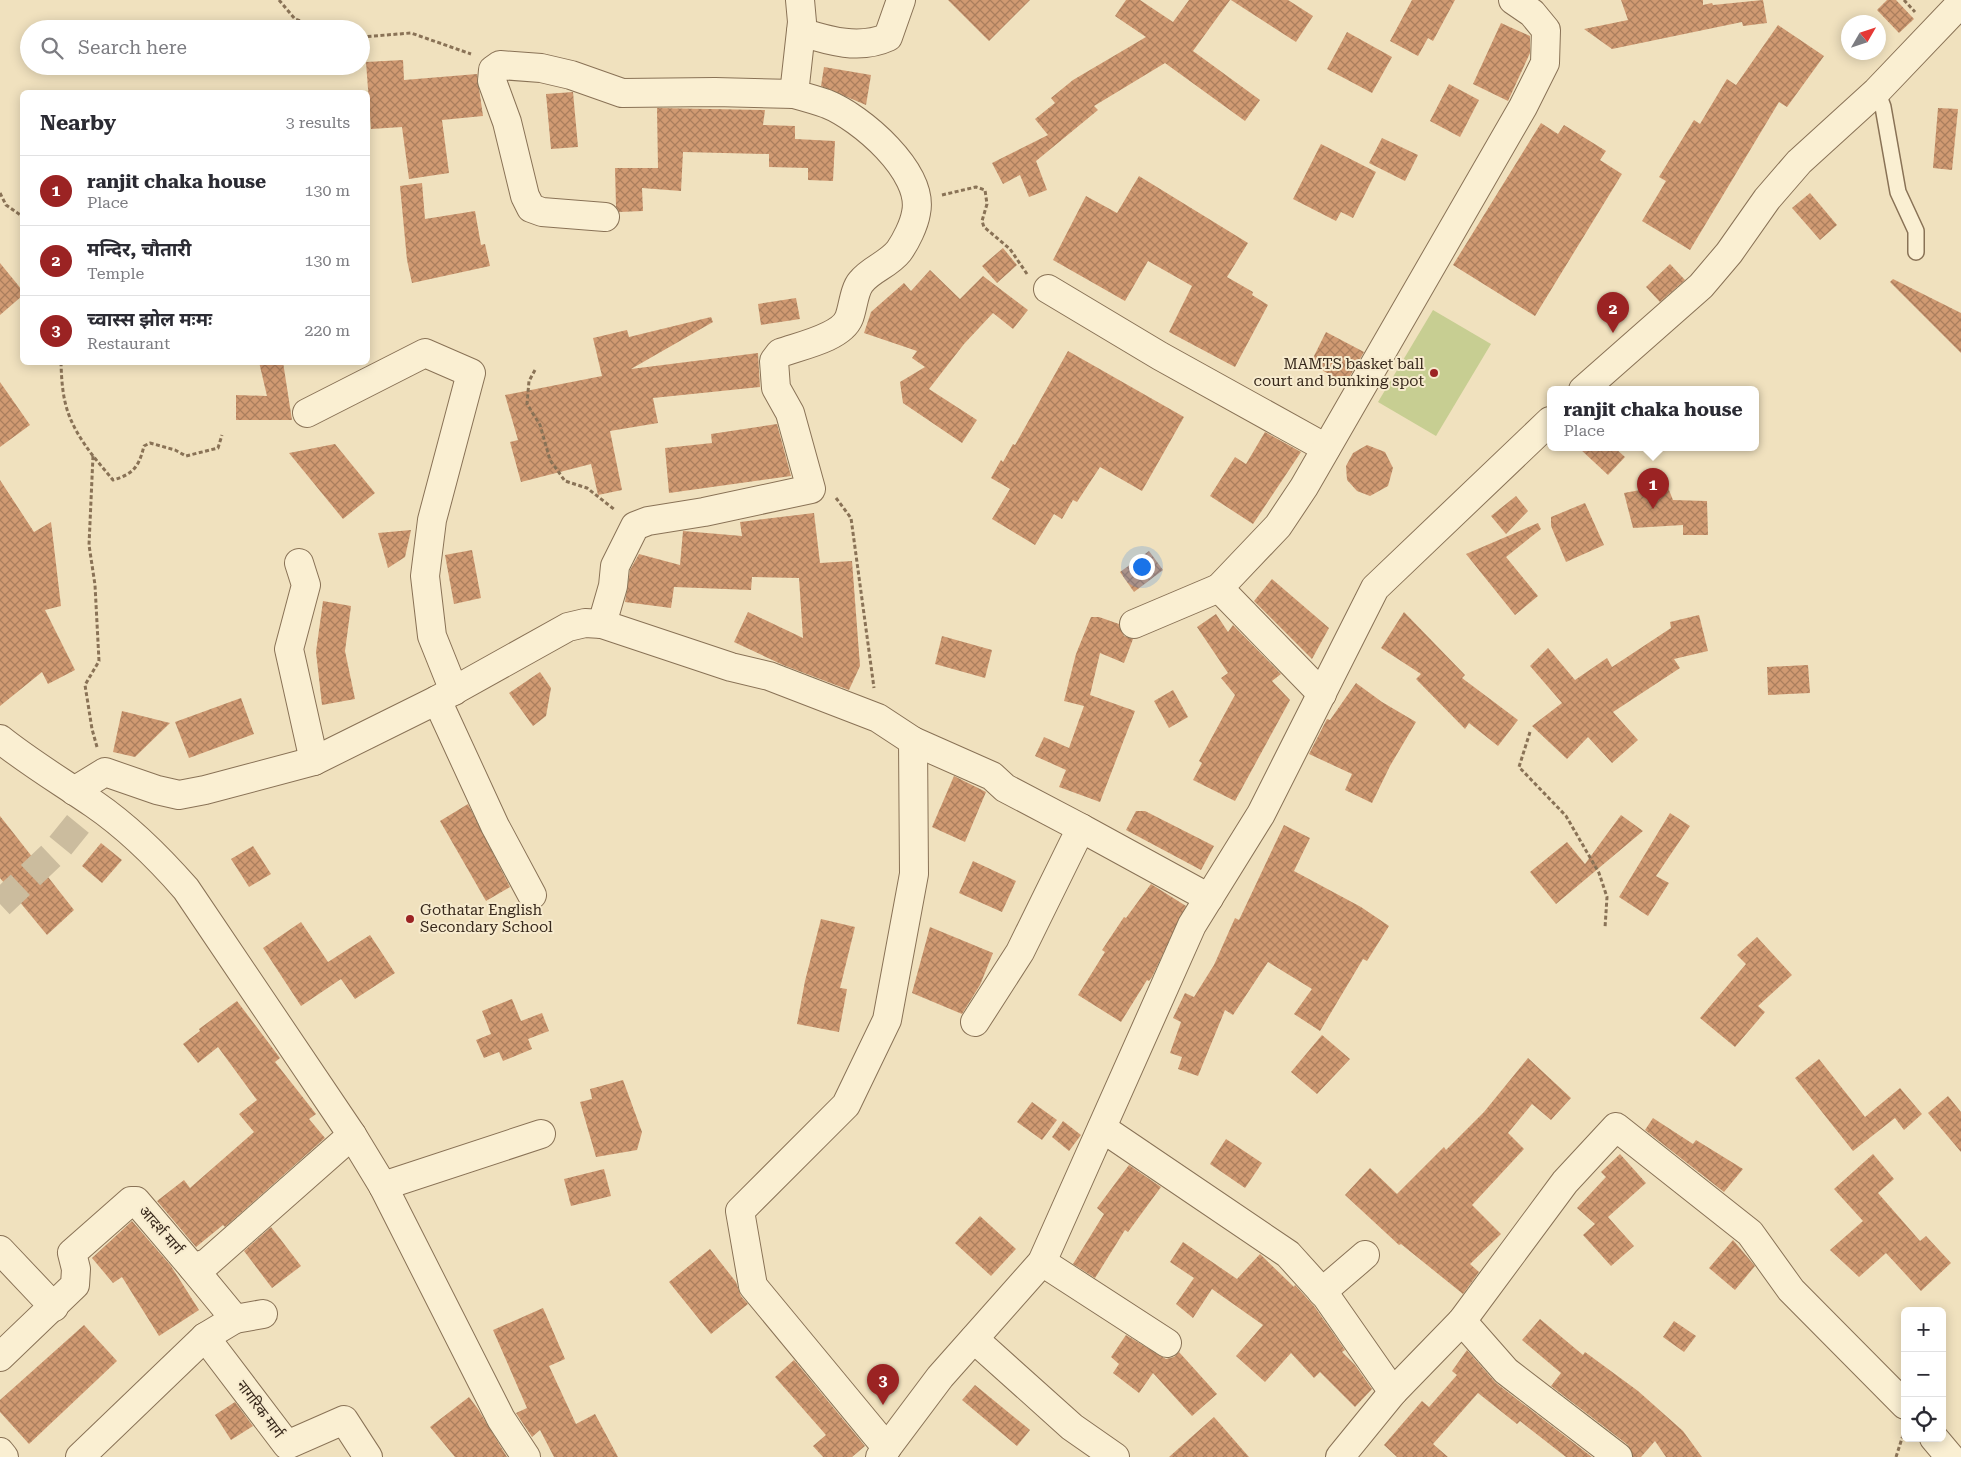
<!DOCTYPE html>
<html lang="en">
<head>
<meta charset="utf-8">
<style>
  :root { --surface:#fff; --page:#f2f2f3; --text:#2b2b33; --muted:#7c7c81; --line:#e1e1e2; --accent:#9b2323 }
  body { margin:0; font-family:"Roboto Serif","Noto Sans Devanagari",serif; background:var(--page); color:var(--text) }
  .controls { position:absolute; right:15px; bottom:15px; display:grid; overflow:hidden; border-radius:8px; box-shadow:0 2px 12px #0003 }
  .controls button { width:45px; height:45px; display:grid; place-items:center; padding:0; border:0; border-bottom:1px solid var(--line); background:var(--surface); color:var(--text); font:25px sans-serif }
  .compass { position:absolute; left:1841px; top:15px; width:45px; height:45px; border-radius:50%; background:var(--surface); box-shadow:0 2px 12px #0003; rotate:51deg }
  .you { position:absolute; left:1141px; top:566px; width:18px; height:18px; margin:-12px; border:4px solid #fff; border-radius:50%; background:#1a73e8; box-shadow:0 0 0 8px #1a73e833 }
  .badge { display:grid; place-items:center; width:32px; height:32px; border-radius:50%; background:var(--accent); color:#fff; font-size:16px; font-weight:700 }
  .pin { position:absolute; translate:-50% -41px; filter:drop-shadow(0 1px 2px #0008) }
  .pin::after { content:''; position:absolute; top:26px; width:18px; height:15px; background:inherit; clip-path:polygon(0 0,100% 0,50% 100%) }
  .popup { position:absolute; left:1547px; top:386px; width:212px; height:65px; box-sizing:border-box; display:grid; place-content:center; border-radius:8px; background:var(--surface); filter:drop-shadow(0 1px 4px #0005); font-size:16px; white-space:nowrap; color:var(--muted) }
  .popup b { font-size:19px; color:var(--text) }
  .popup::after { content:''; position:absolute; left:50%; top:100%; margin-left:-10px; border:10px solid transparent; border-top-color:var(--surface) }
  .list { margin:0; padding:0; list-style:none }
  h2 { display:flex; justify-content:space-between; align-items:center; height:65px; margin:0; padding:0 20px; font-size:21px }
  h2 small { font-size:16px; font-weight:400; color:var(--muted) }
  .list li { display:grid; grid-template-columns:32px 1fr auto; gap:15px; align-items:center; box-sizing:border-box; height:70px; padding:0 20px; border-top:1px solid var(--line) }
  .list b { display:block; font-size:19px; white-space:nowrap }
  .list p { margin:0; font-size:16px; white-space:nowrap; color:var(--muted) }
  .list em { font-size:16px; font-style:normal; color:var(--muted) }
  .icon { flex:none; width:28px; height:28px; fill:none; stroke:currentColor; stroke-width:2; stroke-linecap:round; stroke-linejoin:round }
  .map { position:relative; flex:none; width:1961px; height:1457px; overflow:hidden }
  .search { position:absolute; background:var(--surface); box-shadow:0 2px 12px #0003; left:20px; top:20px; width:350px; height:55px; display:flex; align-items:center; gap:12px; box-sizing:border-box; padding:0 18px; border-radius:28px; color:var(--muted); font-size:19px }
  .panel { position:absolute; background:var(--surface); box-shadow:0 2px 12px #0003; left:20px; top:90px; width:350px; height:275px; border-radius:8px }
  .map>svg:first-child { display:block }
</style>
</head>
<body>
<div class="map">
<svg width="1961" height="1457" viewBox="0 0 1961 1457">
  <defs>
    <pattern id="building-cross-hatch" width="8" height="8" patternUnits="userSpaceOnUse" patternTransform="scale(1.25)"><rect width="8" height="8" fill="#d09a72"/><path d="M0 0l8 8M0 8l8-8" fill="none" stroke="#aa7e5d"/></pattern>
  </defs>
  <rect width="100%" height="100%" fill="#f0e1be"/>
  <polygon fill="#c7ce92" points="1433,310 1491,344 1436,436 1378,402"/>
  <g fill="url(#building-cross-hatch)">
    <polygon points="948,0 1030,0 989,41"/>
    <polygon points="1126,0 1140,0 1173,22 1189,0 1230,0 1193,51 1260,100 1245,121 1165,63 1094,106 1098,110 1036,161 1047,190 1029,197 1020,175 1003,184 992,163 1048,135 1035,119 1055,103 1051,98 1073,80 1146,37 1115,16"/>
    <polygon points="1231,0 1288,0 1313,16 1296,42"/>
    <polygon points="1412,0 1455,0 1433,41 1428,38 1418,56 1390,41"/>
    <polygon points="1621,0 1703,0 1703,5 1712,3 1713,5 1763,0 1767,23 1743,26 1742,22 1612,49 1584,29 1628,20"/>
    <polygon points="1887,0 1896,0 1914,19 1899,33 1877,10"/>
    <polygon points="1501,23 1530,36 1530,53 1508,101 1473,84"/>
    <polygon points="1778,25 1824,56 1787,107 1779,102 1690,250 1642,221 1666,181 1659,177 1694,120 1700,124 1727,79 1736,85"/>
    <polygon points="1347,32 1392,57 1372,93 1327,69"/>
    <polygon points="403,60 404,80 477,74 483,116 442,120 449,173 409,179 402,127 371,129 366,62"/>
    <polygon points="824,67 871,75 866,105 821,86"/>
    <polygon points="1449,84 1479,100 1460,137 1430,121"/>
    <polygon points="573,92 578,147 551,149 546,94"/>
    <polygon points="657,108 765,110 763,125 795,126 795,139 835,141 833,181 808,180 808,168 769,167 769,154 683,152 681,191 642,188 643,211 619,212 616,207 615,168 658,168"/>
    <polygon points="1938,108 1958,109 1952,170 1933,168"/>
    <polygon points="1541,123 1558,134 1564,125 1606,151 1600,160 1622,174 1535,316 1453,265"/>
    <polygon points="1382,138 1418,155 1405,181 1369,163"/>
    <polygon points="1321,144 1376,172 1353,218 1341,212 1336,221 1293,199"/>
    <polygon points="1139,176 1248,243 1227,277 1253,292 1252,295 1268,305 1235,367 1169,332 1192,286 1148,261 1125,301 1053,260 1086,196 1117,213"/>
    <polygon points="422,183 425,219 475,211 481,245 485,244 490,266 412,283 407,260 400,186"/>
    <polygon points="1810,193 1837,225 1820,240 1792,208"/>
    <polygon points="1003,248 1017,265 997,283 982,266"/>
    <polygon points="0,263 22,290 22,296 0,315"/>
    <polygon points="1670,264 1685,280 1660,302 1646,287"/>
    <polygon points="930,270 960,299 983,276 1028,310 1013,329 993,313 964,344 929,389 977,420 962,443 903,403 900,382 925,367 912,358 917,351 864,333 871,312 904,283 911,291"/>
    <polygon points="1893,279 1961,313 1961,353 1890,282"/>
    <polygon points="796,298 800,319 761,325 758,304"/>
    <polygon points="711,317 713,322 631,369 758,353 760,387 653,398 658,423 610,431 622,490 598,495 591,464 521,482 510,442 518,440 505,395 602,376 593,338 627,330 629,337"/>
    <polygon points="1326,332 1364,352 1346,383 1310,364"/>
    <polygon points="1068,351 1184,417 1142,491 1100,467 1077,502 1073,500 1062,519 1054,514 1035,545 992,519 1010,489 991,478 1001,460 1003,462 1013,444 1015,445"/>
    <polygon points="259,362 283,362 292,420 236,420 236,395 267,396"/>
    <polygon points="0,382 30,425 0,447"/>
    <polygon points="777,424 791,476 669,493 665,448 712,443 711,434"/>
    <polygon points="1265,432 1301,452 1253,524 1210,496 1235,457 1246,464"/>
    <polygon points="335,444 375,493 343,519 289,453"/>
    <polygon points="1367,445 1385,452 1393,468 1388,486 1370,496 1357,491 1347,480 1346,466 1353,453"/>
    <polygon points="1579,448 1615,448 1625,457 1608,475"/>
    <polygon points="0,480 34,532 51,522 61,606 45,610 75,670 48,684 42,672 0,706"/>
    <polygon points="1667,485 1673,500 1707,501 1708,535 1683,535 1683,525 1633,528 1624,493"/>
    <polygon points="1516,496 1528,511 1506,534 1491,516"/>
    <polygon points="1585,503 1604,545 1566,562 1551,526 1551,517"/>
    <polygon points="814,513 820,563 852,561 860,666 849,690 783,665 734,642 748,612 803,638 799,578 752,577 751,590 674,587 671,608 625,602 630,570 639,554 680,565 683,531 742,536 740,522"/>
    <polygon points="1538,523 1541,529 1506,557 1538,596 1515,615 1466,554"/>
    <polygon points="411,530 405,557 388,568 378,533"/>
    <polygon points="472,550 481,598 454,604 445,555"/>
    <polygon points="1149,551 1163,570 1134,592 1120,572"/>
    <polygon points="1272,579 1329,628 1312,659 1254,601"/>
    <polygon points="323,601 351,606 345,651 355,699 322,705 316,652"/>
    <polygon points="1404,612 1465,675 1462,678 1518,720 1498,746 1469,723 1465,729 1416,679 1421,674 1381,648"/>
    <polygon points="1216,614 1228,632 1233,625 1281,674 1272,681 1290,700 1235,801 1193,780 1202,763 1199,761 1235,695 1221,678 1228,673 1197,627"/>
    <polygon points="1699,615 1708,651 1674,659 1680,668 1613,712 1638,740 1612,763 1588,737 1567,759 1532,726 1562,703 1530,666 1548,648 1575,680 1607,658 1612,667 1671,628 1670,622"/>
    <polygon points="1091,617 1099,617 1119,624 1124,636 1133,639 1124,663 1100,653 1090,695 1135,711 1100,802 1059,787 1066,770 1035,756 1044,737 1069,748 1084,706 1064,701 1076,654"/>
    <polygon points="942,636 992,650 985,678 935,664"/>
    <polygon points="1808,665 1810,693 1768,695 1767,667"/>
    <polygon points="540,672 551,688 546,716 533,726 509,693"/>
    <polygon points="1356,683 1382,702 1416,722 1390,766 1372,803 1345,790 1352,774 1309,754 1327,719 1330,720"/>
    <polygon points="1173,690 1188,717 1169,728 1154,701"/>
    <polygon points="241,698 254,734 189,758 175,722"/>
    <polygon points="122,711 170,723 135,757 113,752"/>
    <polygon points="954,776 986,792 965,842 932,827"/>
    <polygon points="468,804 510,887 486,901 440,821"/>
    <polygon points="1136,811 1145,811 1214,846 1201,870 1126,830"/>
    <polygon points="1670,813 1690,826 1656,876 1669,883 1648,916 1619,897"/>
    <polygon points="1621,815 1643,831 1556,904 1530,872 1567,842 1585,864"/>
    <polygon points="0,816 74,910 47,935 0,878"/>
    <polygon points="1284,825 1310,838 1294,871 1361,907 1389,926 1367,961 1363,959 1320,1031 1294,1014 1312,989 1268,962 1233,1015 1225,1010 1198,1076 1178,1069 1182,1057 1170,1053 1181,1022 1173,1018 1185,993 1194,997 1214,965 1235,918 1239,920"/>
    <polygon points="101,843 122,860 102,883 82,866"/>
    <polygon points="253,846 271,874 249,887 231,859"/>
    <polygon points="973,861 1016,881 1002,912 959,893"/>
    <polygon points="1151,884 1186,906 1152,977 1149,981 1147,980 1121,1022 1078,995 1105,952 1102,950 1124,917 1126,918"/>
    <polygon points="821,919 855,927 840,988 847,989 839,1032 797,1024 805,981"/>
    <polygon points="301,922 328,962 370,935 395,973 355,999 341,979 301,1006 263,948"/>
    <polygon points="930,927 993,953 980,985 962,1014 912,993"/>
    <polygon points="1757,937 1792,975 1758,1006 1765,1012 1735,1047 1700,1018 1746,964 1737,955"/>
    <polygon points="512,999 521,1021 542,1013 549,1031 528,1039 532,1049 503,1061 499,1052 484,1058 476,1040 491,1034 482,1011"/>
    <polygon points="237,1001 280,1058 275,1062 316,1114 309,1119 325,1138 225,1227 223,1225 196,1247 157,1201 184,1180 190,1188 254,1132 239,1114 257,1100 218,1047 198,1063 183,1044 200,1031 199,1029"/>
    <polygon points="1322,1035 1350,1059 1317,1094 1291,1072"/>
    <polygon points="1528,1058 1571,1098 1551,1120 1532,1104 1508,1133 1524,1149 1472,1205 1501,1234 1470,1264 1479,1272 1463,1294 1401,1244 1399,1245 1345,1195 1370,1168 1397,1194 1444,1147 1446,1150 1484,1112"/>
    <polygon points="1819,1059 1865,1117 1900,1088 1922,1114 1904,1130 1895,1118 1853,1151 1795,1078"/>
    <polygon points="623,1080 642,1132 637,1150 596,1157 580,1102 592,1099 590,1089"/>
    <polygon points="1948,1096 1961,1112 1961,1152 1928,1113"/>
    <polygon points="1032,1102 1057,1120 1042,1140 1017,1122"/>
    <polygon points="1653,1118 1693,1144 1696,1140 1743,1169 1724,1192 1645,1130"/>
    <polygon points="1063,1121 1081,1135 1069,1151 1052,1137"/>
    <polygon points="1226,1139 1262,1163 1245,1188 1210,1164"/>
    <polygon points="1620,1154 1646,1183 1608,1217 1634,1246 1611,1266 1583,1235 1595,1224 1577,1208 1606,1177 1601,1172"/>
    <polygon points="1873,1154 1894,1179 1878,1193 1920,1241 1926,1236 1951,1263 1921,1291 1886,1253 1859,1277 1830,1250 1863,1221 1834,1189"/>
    <polygon points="1129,1165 1161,1187 1128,1232 1125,1230 1095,1278 1073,1264 1104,1214 1097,1208"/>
    <polygon points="604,1169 611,1196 571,1206 564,1179"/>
    <polygon points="980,1216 1016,1249 991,1276 955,1243"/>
    <polygon points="132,1221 171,1266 199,1310 159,1336 122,1277 113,1283 92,1258"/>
    <polygon points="271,1227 301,1266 272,1288 244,1251"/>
    <polygon points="1733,1240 1755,1266 1735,1290 1709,1268"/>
    <polygon points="1183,1242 1237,1279 1260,1254 1294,1287 1295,1285 1314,1306 1345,1350 1342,1352 1355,1365 1372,1389 1355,1407 1320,1372 1314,1378 1291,1353 1265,1382 1236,1356 1263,1325 1212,1289 1193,1318 1176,1304 1194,1278 1170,1262"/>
    <polygon points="710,1249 736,1282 741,1296 748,1304 711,1334 669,1282"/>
    <polygon points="543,1308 565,1359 549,1366 576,1424 595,1414 618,1457 554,1457 540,1430 532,1437 516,1413 527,1408 493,1330"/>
    <polygon points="1540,1319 1583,1355 1585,1352 1638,1391 1683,1431 1702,1457 1666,1457 1655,1441 1641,1457 1633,1457 1628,1445 1551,1386 1561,1373 1522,1340"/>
    <polygon points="1674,1321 1696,1336 1684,1352 1663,1337"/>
    <polygon points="84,1325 117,1361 29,1444 0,1412 0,1400"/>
    <polygon points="1126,1335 1166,1359 1174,1357 1179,1352 1217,1394 1192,1416 1153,1373 1139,1393 1113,1373 1119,1364 1111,1357"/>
    <polygon points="1467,1350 1496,1383 1592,1457 1566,1457 1520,1421 1517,1424 1478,1393 1433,1444 1448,1457 1397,1457 1384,1445 1422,1401 1429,1407 1457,1375 1452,1371"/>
    <polygon points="794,1360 865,1446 852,1457 823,1457 813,1446 826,1435 775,1377"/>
    <polygon points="975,1385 1030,1430 1017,1446 962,1400"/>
    <polygon points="469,1397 478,1409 507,1457 455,1457 430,1427"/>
    <polygon points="235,1402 253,1426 231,1440 215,1415"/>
    <polygon points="1214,1417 1249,1457 1169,1457"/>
  </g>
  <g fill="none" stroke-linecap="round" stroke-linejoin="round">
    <polyline stroke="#cbbc9e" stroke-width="28" stroke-dasharray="28 14" stroke-linecap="butt" points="0,904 56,851 94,804"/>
    <defs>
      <polyline id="service" points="1877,91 1883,107 1898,192 1916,231 1916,252"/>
      <g id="minor">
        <path d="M 801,32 C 829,41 860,50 888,37 L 901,0"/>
        <polyline points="605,217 542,212 531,208 525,196 507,122 492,81 493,70 500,65 541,68 571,75 622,93 715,92 794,94"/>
        <polyline points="1048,289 1160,356 1326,448"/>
        <polyline points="1583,390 1701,286 1729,253 1767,199 1799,162 1877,91 1961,3"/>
        <polyline points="307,413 425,353 471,373 432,520 425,576 432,636 454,691"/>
        <polyline points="299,563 306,585 289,649 314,761"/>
        <path d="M 602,624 L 613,586 L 615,566 L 635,526 L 648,521 L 704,512 L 811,489 L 790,413 L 776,388 L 774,361 L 780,353 C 799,346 841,338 849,318 C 853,308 854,290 861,282 C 871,269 888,265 899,251 C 906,241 914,225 916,213 C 925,172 860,117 827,104 C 816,100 805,97 794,94 L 802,22 L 800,0"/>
        <polyline points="1134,624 1219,588"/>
        <polyline points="1322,694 1219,588 1278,526 1304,487 1523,107 1545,63 1546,30 1532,13 1513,0"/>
        <polyline points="437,700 495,826 532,895"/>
        <polyline points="913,741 992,776 1005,788 1081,828 1020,952 975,1022"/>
        <polyline points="74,791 105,772 157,790 179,795 205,790 314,761 437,700 568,627 585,623 602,624 731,667 769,676 878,718 913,741 914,874 887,1020 846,1105 740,1211 753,1286 887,1448"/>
        <polyline points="1081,828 1209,898"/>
        <polyline points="1102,1128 1288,1254 1326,1296 1393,1392"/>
        <polyline points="383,1186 541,1134"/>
        <polyline points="0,1250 54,1307"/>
        <polyline points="1042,1262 1167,1343"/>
        <polyline points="1322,1292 1365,1255"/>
        <polyline points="235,1319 263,1314"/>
        <polyline points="1462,1321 1506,1371 1618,1457"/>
        <polyline points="205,1337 287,1445 344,1420 368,1457"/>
        <polyline points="974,1339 1072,1427 1115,1457"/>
        <polyline points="0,1357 75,1285 76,1269 72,1253 131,1201 136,1201 193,1268 207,1263 352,1135"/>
        <polyline points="1934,1438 1950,1457"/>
        <polyline points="0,1452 4,1457"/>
        <polyline points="80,1457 205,1337 235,1319 193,1268"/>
        <polyline points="880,1457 940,1377 1042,1262 1192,925 1261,814 1375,588 1550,421"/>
        <polyline points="1340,1457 1393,1392 1462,1321 1565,1182 1616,1127 1750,1233 1791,1290 1905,1405"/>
      </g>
      <path id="tertiary" d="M 0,739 C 30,763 62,782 94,804 C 129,828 158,857 186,889 L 352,1135 L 383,1186 L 501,1419 L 526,1457"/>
    </defs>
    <use href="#service" stroke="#897256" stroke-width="18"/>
    <use href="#minor" stroke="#897256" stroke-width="30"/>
    <use href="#tertiary" stroke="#897256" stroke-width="30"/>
    <g stroke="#897256" stroke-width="3" stroke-dasharray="4 2.5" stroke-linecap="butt">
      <polyline points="279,0 295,19 323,29"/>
      <polyline points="1904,0 1915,12"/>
      <polyline points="361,37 411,33 471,54"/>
      <polyline points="0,193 6,205 22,216"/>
      <polyline points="942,195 976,187 985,190 987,204 982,221 984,227 1010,249 1027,274"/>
      <path d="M 61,362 C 62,405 68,422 93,456"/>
      <polyline points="535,370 529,381 527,404 540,425 550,460 565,481 587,488 615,510"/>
      <polyline points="836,498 851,518 874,688"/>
      <polyline points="1530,732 1519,767 1566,816 1599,873 1607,897 1605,928"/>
      <path d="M 97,747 L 92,729 L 85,685 L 99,661 L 95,585 L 89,545 L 93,456 L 113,480 C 134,474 139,466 144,446 L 150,443 L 175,450 L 186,456 L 218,448 L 222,435"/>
      <polyline points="1896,1457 1904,1432"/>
    </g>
    <use href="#service" stroke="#faefd2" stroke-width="15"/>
    <use href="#minor" stroke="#faefd2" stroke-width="28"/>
    <use href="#tertiary" stroke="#faefd2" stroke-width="28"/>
  </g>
  <g fill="#9b2323" stroke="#f7ebce" stroke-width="2">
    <circle cx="1434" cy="373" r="5"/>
    <circle cx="410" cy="919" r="5"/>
  </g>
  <g text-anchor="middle" stroke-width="4" stroke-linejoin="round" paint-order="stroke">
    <g font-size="15" fill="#38291c" stroke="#f7ebce" text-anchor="end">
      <text x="1424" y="369">MAMTS basket ball<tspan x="1424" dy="17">court and bunking spot</tspan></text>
      <text x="420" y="915" text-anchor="start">Gothatar English<tspan x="420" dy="17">Secondary School</tspan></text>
    </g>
    <g font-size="15" fill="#38291c" stroke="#f7ebce">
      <text transform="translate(161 1230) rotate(49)" y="5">आदर्श मार्ग</text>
      <text transform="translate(260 1409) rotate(53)" y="5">नागरिक मार्ग</text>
    </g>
  </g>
</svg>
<div class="controls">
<button>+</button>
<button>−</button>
<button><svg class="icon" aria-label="locate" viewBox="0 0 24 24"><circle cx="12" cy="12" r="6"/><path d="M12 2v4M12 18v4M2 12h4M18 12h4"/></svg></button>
</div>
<svg class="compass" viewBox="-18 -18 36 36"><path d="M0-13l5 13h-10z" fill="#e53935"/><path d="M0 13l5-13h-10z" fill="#7c7c81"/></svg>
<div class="you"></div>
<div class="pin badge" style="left:1653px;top:509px">1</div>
<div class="popup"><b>ranjit chaka house</b>Place</div>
<div class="pin badge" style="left:1613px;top:333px">2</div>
<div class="pin badge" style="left:883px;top:1405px">3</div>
<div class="search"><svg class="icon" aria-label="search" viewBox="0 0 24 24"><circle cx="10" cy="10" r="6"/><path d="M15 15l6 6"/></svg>Search here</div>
<section class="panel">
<h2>Nearby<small>3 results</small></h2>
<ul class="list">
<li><span class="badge">1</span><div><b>ranjit chaka house</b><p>Place</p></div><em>130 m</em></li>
<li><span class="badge">2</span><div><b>मन्दिर, चौतारी</b><p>Temple</p></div><em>130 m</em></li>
<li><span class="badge">3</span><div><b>च्वास्स झोल मःमः</b><p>Restaurant</p></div><em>220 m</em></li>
</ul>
</section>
</div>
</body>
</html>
